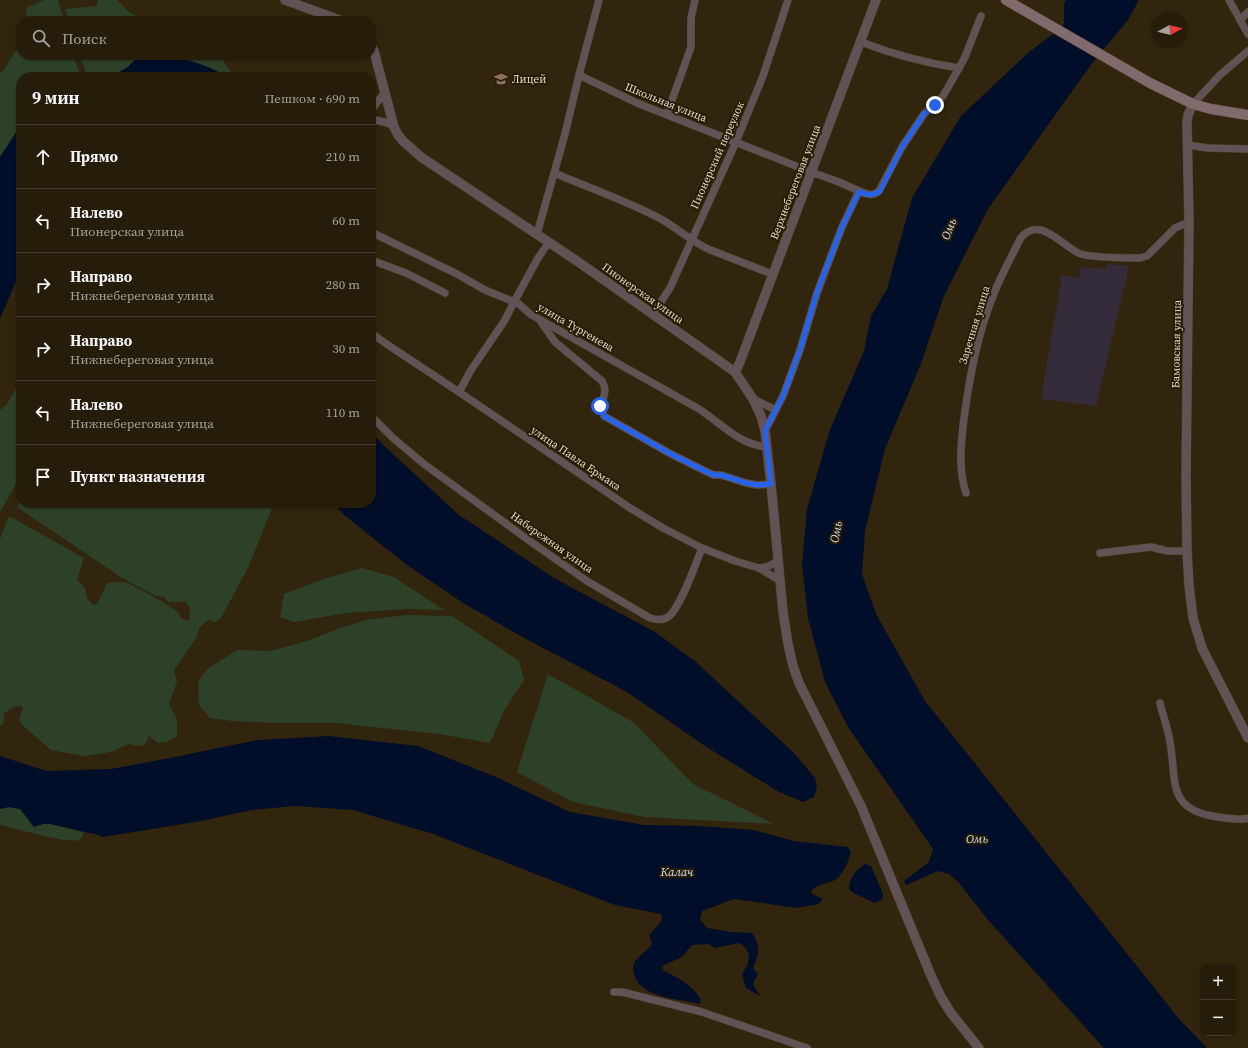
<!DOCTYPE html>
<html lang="ru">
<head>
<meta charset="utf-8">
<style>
  :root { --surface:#261c0a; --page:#322918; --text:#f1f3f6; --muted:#a4a19c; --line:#423a2b }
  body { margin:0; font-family:"Source Serif 4",serif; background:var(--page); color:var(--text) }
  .controls { position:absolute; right:12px; bottom:12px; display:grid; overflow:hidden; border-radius:8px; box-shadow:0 1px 3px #0004 }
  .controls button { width:36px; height:36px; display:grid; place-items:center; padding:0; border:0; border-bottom:1px solid var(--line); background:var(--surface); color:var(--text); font:20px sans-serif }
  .compass { position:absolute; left:1152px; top:12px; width:36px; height:36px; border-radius:50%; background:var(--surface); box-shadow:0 1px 3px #0004; rotate:82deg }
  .stop { position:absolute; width:12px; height:12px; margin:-9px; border:3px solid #2563eb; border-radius:50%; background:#fff }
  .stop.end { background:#2563eb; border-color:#fff; box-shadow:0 1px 4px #0008 }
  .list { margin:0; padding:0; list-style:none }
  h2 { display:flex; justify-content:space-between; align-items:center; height:52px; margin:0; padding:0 16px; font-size:17px }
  h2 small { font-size:13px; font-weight:400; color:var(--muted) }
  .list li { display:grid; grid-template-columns:26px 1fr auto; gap:12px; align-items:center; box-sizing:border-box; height:64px; padding:0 16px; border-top:1px solid var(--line) }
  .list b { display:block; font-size:15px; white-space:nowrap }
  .list p { margin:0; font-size:13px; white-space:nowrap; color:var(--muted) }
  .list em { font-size:13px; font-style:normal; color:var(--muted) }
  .icon { flex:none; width:22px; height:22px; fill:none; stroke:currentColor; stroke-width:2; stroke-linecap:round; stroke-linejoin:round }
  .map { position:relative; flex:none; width:1248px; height:1048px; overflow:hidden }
  .search { position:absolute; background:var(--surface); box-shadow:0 1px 3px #0004; left:16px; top:16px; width:360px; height:44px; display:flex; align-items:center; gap:10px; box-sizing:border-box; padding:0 14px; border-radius:16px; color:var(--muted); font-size:15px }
  .panel { position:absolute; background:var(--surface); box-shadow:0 1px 3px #0004; left:16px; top:72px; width:360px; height:436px; border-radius:16px }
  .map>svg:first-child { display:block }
</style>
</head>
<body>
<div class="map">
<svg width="1248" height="1048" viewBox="0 0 1248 1048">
  <rect width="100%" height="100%" fill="#32250d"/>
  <polygon fill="#342b3b" points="1107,264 1128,266 1128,271 1096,406 1041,399 1061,281 1060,280 1060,275 1079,278 1081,267 1106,269"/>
  <g fill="#2d4128">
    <polygon points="46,0 58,0 64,21 25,21 27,18 26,10 29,6 34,5 40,1"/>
    <polygon points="98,0 117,0 130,13 147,21 69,21 65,9 97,6"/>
    <polygon points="21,46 21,55 72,55 82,77 21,77 21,125 0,157 0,74 6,67 15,51"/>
    <path d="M 79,55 L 142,55 C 136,57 133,63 127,67 C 114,77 103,77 88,77 Z"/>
    <path d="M 162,55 L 219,55 L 234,77 C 224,77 215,70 205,66 C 191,61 177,58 162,55 Z"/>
    <polygon points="21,380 21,475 0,512 0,410 7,404"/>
    <path d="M 21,498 L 21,503 L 274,503 L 248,568 L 221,618 L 215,622 L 208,620 L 200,627 L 196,638 L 174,670 L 177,682 L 169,704 L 177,719 L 177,736 L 167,742 L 158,743 L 149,736 L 145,745 L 140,746 L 128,744 L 111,752 L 84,756 L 51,750 L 22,725 L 19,720 L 23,708 L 21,706 L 14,707 L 4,713 L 3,725 L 0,725 L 0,539 L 9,516 L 84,558 L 77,580 L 85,588 L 87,598 L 93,605 L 98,603 L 107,583 C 112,583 118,582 123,582 C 130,583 170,605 176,611 C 182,616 179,621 190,620 L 189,615 L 190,609 L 186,602 L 168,602 L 164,597 L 156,596 L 122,578 L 17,507 Z"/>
    <polygon points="362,568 394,577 444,610 407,609 346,613 294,622 280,617 284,594 324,579"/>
    <polygon points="406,615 452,616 519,661 524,680 505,709 490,743 439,734 336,723 274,723 232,721 210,718 199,705 198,682 207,669 237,650 270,651 307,641 340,628 366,620"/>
    <polygon points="548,674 633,722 693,784 774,824 645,817 573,802 517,772"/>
    <path d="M 9,807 L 20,809 L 34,826 L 43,824 L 51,824 L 84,832 C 83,835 82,839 79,840 C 67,844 15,828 0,825 L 0,809 Z"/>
  </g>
  <g fill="#010e29">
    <polygon points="1066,0 1139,0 1128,20 1093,62 988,209 944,296 920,366 885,449 865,531 862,574 876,614 925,701 1180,1020 1207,1048 1104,1048 988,920 959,883 949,874 938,871 906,885 904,881 929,862 933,849 848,727 825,682 808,618 802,564 807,509 829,432 864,351 871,316 887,289 912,198 961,116 1029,52 1060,29 1064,23 1064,4"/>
    <path d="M 142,55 C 149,55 155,55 161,55 C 179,56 212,66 226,77 L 109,77 L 127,68 L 138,56 Z"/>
    <polygon points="21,125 21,270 0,319 0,157"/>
    <polygon points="371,431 382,444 459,515 554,578 655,632 696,662 794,753 815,778 817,787 814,797 803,802 779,792 705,746 627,692 526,639 463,603 407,565 344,515 333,503 371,503"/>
    <path d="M 329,736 L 418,746 L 496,777 L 570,812 L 644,825 L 700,826 L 754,830 L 794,841 L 848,847 L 851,852 C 849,861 842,876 835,880 C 825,885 820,882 811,891 L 812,894 L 823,899 L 819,904 L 796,908 L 734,899 L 702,911 L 700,920 L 707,928 L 732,932 L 752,933 C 761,945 759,955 753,968 L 758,974 L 753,984 L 760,996 L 746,988 L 742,975 L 748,963 L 749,954 L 744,946 L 739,943 L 715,948 L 708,944 L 692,945 L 682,957 L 662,966 L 663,970 C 678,978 693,985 701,1000 L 700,1004 C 681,999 641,998 635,976 C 634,974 633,970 633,967 C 635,956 647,953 652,944 L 649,935 L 662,920 L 661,914 L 615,905 L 433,834 L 353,810 L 295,806 L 252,810 L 196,822 L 103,837 L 95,834 L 84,832 L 51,824 L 43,824 L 34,827 L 20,809 L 9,807 L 0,809 L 0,756 L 47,771 L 111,769 L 170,758 L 257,740 Z"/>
    <path d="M 865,864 L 871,866 L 883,894 L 882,900 L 874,903 C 866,897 856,897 849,889 C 850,878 855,870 865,864 Z"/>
  </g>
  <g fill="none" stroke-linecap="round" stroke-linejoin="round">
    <defs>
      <g id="minor">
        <polyline points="1229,0 1248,34"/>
        <polyline points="1240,20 1248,12"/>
        <path d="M 861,42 C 892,54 926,63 959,68"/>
        <polyline points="579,75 637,103 811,172 839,182 859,191"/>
        <polyline points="1193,104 1220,75 1248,51"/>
        <polyline points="371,110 385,92"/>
        <polyline points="667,114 691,47 691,18 695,0"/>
        <polyline points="371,119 388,123 394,127"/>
        <polyline points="1188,145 1207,148 1248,149"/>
        <path d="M 554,173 C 590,188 627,201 661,219 C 677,228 691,241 708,249 L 772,274"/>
        <path d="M 371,232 L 457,274 L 485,290 L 519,304 L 530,314 L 699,409 C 722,424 738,444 767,447"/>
        <polyline points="537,234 565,134 579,75 599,0"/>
        <polyline points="371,260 406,273 445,293"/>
        <polyline points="653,314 670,288 736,142 763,76 788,0"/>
        <path d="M 541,322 L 555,342 L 602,381 C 609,393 601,398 601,409 L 604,416 L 669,453 L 707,472 L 714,475 L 721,475 L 746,483 L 757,485 L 771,484"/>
        <polyline points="371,333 388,345 459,392 630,508 663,528 702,548 735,561 759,568 779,580"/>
        <polyline points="459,392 471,370 505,320 514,302 538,258 549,242"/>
        <polyline points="753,399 776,410"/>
        <path d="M 371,416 L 393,438 L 424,464 L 534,544 L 587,581 L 650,618 C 656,620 662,621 668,617 C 680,609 696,563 702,548"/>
        <path d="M 765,431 L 783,396 L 800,350 L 817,293 L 842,227 L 859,191 C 867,194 872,197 879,191 L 902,147 L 924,114 L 943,96 L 959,68 L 965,57 L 981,16"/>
        <path d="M 966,493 C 958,469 961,443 964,418 C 970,374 978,332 995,291 C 1002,273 1012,256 1020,239 C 1040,213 1063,248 1081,254 C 1095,258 1125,258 1140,258 L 1147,256 L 1175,228 L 1189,222"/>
        <polyline points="1100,553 1151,547 1167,551 1187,551"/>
        <path d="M 759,568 C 767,567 771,566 777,561"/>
        <path d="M 1160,703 C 1163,716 1168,729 1170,742 C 1177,781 1166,810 1218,817 C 1228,818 1238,821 1248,818"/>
        <polyline points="614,992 622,992 702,1012 807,1048"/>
      </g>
      <g id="tertiary">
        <polyline points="285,0 342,21"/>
        <polyline points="371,46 374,51 394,127 398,135 403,141 421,157 577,261 735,372 753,399 761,416 765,431 771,484 783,612 788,644 793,666 799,683 861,806 932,978 941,997 951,1013 979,1048"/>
        <polyline points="1193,104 1188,115 1187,123 1189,222 1186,475 1187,551 1189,585 1193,618 1202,648 1248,738"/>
        <polyline points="735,372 740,362 876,0"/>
      </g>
      <polyline id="secondary" points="1006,0 1150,83 1193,104 1211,109 1248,115"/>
    </defs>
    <use href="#minor" stroke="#4e422b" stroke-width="8"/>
    <use href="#tertiary" stroke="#4e422b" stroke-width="10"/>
    <use href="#secondary" stroke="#4e422b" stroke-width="11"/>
    <use href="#minor" stroke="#615355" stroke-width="7"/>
    <use href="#tertiary" stroke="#615355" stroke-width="9"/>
    <use href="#secondary" stroke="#816a6e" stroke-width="10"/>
  </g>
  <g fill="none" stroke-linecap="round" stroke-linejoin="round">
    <path stroke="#2563eb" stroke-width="5" d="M 600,406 L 600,409 L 604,416 L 669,453 L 707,472 L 714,475 L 721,475 L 746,483 L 758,485 L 771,484 L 765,431 L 783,396 L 800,350 L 817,292 L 842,227 L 859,192 C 867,194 872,197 880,191 L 902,147 L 924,114 L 935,105"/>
  </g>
  <defs>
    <symbol id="school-bare" viewBox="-9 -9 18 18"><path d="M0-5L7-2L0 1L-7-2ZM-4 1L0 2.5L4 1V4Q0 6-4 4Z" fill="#8d6e63" stroke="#281c04" stroke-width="2.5" paint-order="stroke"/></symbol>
  </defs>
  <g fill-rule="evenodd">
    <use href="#school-bare" x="491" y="69" width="20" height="20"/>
  </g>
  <g text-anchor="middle" stroke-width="4" stroke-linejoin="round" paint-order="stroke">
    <g font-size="11" fill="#e1d9ca" stroke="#281c04" text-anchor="start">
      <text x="512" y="83">Лицей</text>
    </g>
    <g font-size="11" fill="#e1d9ca" stroke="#281c04">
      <text transform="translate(666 102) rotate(22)" y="4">Школьная улица</text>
      <text transform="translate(717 155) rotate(-66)" y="4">Пионерский переулок</text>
      <text transform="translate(795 182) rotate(-69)" y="4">Верхнебереговая улица</text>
      <text transform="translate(643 293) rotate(35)" y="4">Пионерская улица</text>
      <text transform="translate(974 325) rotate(-73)" y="4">Заречная улица</text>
      <text transform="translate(576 327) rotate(30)" y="4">улица Тургенева</text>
      <text transform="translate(1176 344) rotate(-89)" y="4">Бамовская улица</text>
      <text transform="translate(576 458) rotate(34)" y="4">улица Павла Ермака</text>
      <text transform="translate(552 542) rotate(35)" y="4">Набережная улица</text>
    </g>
    <g font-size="12" font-style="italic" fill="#ceddf5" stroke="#281c04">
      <text transform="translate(949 229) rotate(-67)" y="4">Омь</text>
      <text transform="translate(836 532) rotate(-78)" y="4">Омь</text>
      <text x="977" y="843">Омь</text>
      <text x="677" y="876">Калач</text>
    </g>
  </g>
</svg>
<div class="controls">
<button>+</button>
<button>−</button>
</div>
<svg class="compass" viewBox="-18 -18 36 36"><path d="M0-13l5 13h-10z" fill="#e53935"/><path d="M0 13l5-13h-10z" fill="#a4a19c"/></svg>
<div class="stop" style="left:600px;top:406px"></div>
<div class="stop end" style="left:935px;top:105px"></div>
<div class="search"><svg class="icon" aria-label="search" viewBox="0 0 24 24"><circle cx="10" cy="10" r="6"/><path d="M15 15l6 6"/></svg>Поиск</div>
<section class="panel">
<h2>9 мин<small>Пешком · 690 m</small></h2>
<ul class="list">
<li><svg class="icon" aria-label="ahead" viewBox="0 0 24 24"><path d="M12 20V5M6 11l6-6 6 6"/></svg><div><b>Прямо</b></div><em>210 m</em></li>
<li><svg class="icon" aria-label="left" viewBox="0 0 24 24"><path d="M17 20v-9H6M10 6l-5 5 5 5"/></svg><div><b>Налево</b><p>Пионерская улица</p></div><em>60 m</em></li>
<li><svg class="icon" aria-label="right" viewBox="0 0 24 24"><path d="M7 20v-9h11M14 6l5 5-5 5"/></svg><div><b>Направо</b><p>Нижнебереговая улица</p></div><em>280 m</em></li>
<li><svg class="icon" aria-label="right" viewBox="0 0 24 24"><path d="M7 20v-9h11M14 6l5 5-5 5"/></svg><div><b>Направо</b><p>Нижнебереговая улица</p></div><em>30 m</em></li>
<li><svg class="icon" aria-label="left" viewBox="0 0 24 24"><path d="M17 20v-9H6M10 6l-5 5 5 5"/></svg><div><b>Налево</b><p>Нижнебереговая улица</p></div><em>110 m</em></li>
<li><svg class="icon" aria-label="arrive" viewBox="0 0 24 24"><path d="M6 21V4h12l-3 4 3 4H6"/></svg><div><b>Пункт назначения</b></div></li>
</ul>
</section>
</div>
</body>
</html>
